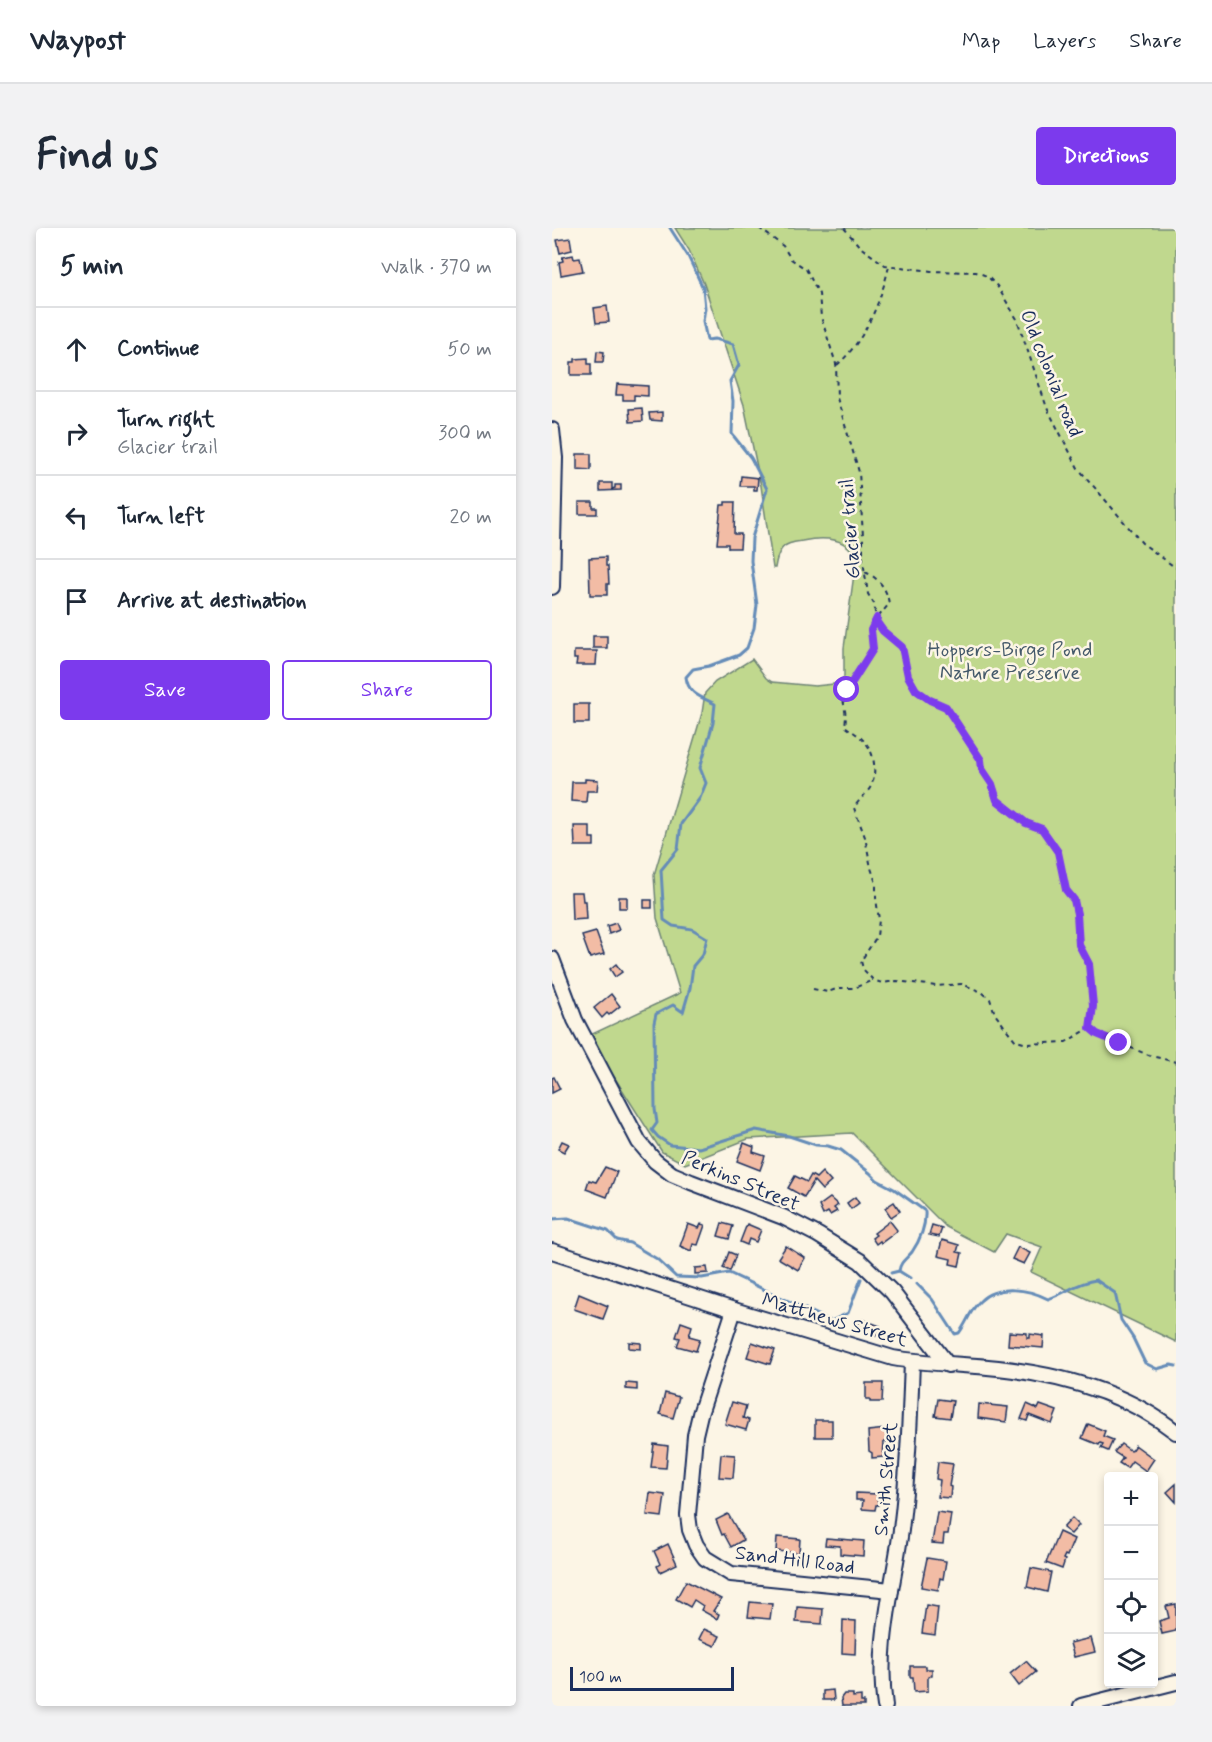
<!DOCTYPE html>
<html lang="en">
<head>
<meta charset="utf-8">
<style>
  :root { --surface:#fff; --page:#f2f2f3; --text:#1f2937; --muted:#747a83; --line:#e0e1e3; --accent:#7c3aed }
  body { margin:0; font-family:Mynerve,sans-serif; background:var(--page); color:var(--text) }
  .controls { position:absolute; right:18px; bottom:18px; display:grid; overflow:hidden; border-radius:6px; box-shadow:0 3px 9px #0003 }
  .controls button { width:54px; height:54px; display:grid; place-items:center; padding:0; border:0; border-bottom:2px solid var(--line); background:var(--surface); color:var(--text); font:30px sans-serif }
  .scale { position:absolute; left:18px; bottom:15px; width:164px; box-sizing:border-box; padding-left:6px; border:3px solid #1b2f5e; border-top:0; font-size:16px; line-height:21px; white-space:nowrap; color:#1b2f5e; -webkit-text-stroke:4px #fcf5e5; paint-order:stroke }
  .stop { position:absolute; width:18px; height:18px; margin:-14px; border:4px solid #7c3aed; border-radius:50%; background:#fff }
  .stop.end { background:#7c3aed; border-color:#fff; box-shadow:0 2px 6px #0008 }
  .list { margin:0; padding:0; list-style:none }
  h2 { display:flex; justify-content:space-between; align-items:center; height:78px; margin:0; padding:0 24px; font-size:26px }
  h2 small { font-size:20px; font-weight:400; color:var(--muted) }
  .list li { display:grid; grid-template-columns:39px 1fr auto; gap:18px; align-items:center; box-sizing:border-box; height:84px; padding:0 24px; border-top:2px solid var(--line) }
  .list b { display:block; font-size:22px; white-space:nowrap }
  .list p { margin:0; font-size:20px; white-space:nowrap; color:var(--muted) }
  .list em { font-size:20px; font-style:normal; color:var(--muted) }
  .actions { display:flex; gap:12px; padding:18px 24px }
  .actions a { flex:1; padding:14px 0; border:2px solid var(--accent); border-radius:6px; text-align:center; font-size:21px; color:var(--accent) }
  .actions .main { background:var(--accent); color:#fff }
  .icon { flex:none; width:33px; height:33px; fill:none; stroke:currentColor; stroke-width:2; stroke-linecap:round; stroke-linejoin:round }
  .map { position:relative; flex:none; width:624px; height:1478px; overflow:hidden; border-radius:6px }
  header { display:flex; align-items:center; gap:36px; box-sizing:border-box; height:84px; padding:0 30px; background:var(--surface); border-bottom:2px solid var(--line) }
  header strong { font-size:28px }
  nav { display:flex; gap:33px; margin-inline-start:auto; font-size:21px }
  .intro { display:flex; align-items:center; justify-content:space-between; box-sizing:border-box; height:144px; padding:0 36px }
  h1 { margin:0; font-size:42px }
  .button { padding:15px 27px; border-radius:6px; background:var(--accent); color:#fff; font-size:21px; font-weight:700 }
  main { display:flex; gap:36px; padding:0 36px }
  aside { flex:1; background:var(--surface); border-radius:6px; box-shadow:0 3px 9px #0003 }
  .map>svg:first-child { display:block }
</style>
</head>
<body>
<header>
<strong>Waypost</strong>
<nav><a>Map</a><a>Layers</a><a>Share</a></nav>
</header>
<div class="intro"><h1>Find us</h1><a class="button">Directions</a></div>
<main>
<aside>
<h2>5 min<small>Walk · 370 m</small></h2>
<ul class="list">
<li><svg class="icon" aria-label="ahead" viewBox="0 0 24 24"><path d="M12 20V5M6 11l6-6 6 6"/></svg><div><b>Continue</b></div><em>50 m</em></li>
<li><svg class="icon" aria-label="right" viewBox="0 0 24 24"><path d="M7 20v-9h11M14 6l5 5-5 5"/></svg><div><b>Turn right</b><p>Glacier trail</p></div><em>300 m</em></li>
<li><svg class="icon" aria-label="left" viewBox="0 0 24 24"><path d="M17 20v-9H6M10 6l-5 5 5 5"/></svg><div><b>Turn left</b></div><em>20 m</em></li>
<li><svg class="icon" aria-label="arrive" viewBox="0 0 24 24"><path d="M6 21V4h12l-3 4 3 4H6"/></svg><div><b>Arrive at destination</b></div></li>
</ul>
<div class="actions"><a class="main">Save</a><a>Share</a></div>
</aside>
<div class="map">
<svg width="624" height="1478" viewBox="0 0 624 1478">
  <rect width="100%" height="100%" fill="#fcf5e5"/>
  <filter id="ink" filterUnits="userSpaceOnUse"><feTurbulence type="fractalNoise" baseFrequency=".0167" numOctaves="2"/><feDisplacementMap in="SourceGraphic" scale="12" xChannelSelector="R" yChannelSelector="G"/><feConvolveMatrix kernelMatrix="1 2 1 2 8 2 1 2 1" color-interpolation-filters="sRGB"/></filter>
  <g filter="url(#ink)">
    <path fill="#c0d88e" stroke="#6e8476" stroke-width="1.5" d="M 123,0 L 624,0 L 624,1114 L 479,1044 L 490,1019 L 454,1006 L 442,1024 L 394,999 L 300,905 L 196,911 L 133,936 L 110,924 L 36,808 L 128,765 L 105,690 L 102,647 L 150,485 L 153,465 L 163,454 L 200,431 L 214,450 L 220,454 L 263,458 L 282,456 L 292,449 L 292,420 L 304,331 C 296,308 270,309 250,313 C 243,314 233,315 229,322 C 225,327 224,334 223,340 L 221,340 L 209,258 L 192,177 L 152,56 L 137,22 Z"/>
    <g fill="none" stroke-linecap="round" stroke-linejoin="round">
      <g stroke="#658cb8" stroke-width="3">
        <path d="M 118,0 L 136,28 L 151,60 L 153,80 L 151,93 L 155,112 L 163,111 L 181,116 L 187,137 L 178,153 L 181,173 L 180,206 L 199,230 L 215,261 L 200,310 L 199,333 L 205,377 L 202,400 L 195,420 L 187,427 L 157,438 L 141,441 L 134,449 C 136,466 149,469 163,476 L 161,495 L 148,540 L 154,555 L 148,570 L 129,596 L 126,621 L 109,642 L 112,692 L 121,698 L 140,701 L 155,710 L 151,726 L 141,738 L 138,760 L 131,784 L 121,777 L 104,786 L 102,795 L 103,881 L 105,895 L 100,902 L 106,909 L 118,917 L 147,920 L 204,902 L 237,908 L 264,917 L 276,918 L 289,922 L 318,945 L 325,952 L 342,961 L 373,983 C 374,997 368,1012 360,1024 C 354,1031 348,1034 347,1043 L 358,1050"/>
        <polyline points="0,991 16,990 56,1003 65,1012 78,1015 105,1031 124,1049 150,1050 177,1045 279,1093 296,1085 309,1051"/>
        <polyline points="339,1045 347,1043"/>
        <path d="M 365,1056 L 380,1071 L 403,1106 L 407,1105 C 415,1095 418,1082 428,1073 C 445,1056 477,1061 496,1071 C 515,1065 523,1055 544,1052 L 563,1065 L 569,1092 L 581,1110 L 593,1135 L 605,1141 L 619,1137 L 624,1138"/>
      </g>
    </g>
    <g fill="#f2bca5" stroke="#1b2f5e" stroke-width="1.5">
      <polygon points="18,10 20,22 8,25 5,12"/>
      <polygon points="21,27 22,31 28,30 31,43 9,47 7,34 11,33 10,29"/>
      <polygon points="55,78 57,94 44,95 42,80"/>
      <polygon points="45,123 52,124 51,134 44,134"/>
      <polygon points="36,130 36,136 39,136 39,147 19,147 19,134 23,134 23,131"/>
      <polygon points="65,156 96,158 96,168 82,167 82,172 71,172 71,167 64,167"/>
      <polygon points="90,180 91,193 78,194 77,181"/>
      <polygon points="110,184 110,193 98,192 97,185"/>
      <polygon points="25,226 39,226 39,242 25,241"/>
      <polygon points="189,248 206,250 205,262 202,262 202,258 188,258"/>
      <polygon points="48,255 60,255 60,261 63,260 63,257 69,257 69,262 48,263"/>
      <polygon points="27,274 41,274 41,280 45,280 45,286 27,286"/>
      <polygon points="173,274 183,274 182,306 189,306 188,320 176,320 176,316 165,316 169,277 173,277"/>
      <polygon points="54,329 54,338 56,338 57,356 55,356 55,367 38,367 37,330"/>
      <rect x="41" y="408" width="14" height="12"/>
      <polygon points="22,423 45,423 44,437 24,437 25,431 22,431"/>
      <rect x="22" y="476" width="15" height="19"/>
      <polygon points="33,551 46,552 45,563 35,563 34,574 19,573 20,554 33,554"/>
      <polygon points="22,598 38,598 38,610 42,610 42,618 23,618"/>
      <polygon points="19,664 30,664 31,673 33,673 34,691 20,692"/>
      <rect x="67" y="669" width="8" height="11"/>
      <rect x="92" y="672" width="8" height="8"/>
      <polygon points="64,695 67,702 57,706 55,698"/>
      <polygon points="44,704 52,726 38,730 30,708"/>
      <polygon points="64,736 70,744 63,749 58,741"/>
      <polygon points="59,766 68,778 57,787 55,785 50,790 42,780"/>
      <polygon points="2,849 8,861 0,865 0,850"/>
      <polygon points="10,913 17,916 12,924 6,921"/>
      <polygon points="192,915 202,919 201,924 213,928 208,942 185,933"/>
      <polygon points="53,939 65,944 55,969 34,961 37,952 44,954"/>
      <polygon points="270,944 279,954 270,962 262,953 252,969 236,960 243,948 255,954 259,947 264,950"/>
      <polygon points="303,969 307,975 299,981 295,975"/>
      <polygon points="278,970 286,977 282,980 285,983 278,987 276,984 271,987 267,978"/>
      <polygon points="342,974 348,983 339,989 333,980"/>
      <polygon points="338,993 345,1002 344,1004 329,1015 328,1013 324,1016 320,1010 324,1007 322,1005"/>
      <polygon points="170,995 181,998 177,1011 166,1008"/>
      <polygon points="136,996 147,1000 149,996 153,997 146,1017 141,1016 139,1023 128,1018"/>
      <polygon points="195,996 209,1002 204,1014 197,1011 195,1017 188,1014"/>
      <polygon points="380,997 390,1000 387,1009 377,1007"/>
      <polygon points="390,1012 407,1017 405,1024 410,1025 407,1038 398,1036 399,1031 386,1028"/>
      <polygon points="234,1018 253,1030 246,1042 226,1030"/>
      <polygon points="466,1019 478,1025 472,1036 460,1031"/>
      <polygon points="177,1024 184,1027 178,1043 171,1040"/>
      <polygon points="155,1039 156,1045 143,1046 143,1040"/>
      <polygon points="27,1066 56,1078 51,1091 22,1081"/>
      <polygon points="309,1091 328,1098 324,1108 305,1101"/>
      <polygon points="129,1094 140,1098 137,1108 148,1111 144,1123 125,1118 128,1110 124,1109"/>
      <polygon points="457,1104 475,1105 475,1110 478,1110 478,1106 492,1108 491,1120 456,1117"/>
      <polygon points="77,1114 89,1115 89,1121 77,1120"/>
      <polygon points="200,1114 223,1122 218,1136 195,1129"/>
      <polygon points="74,1155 85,1156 85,1162 74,1161"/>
      <polygon points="314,1155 331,1155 330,1174 318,1174 318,1171 314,1171"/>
      <polygon points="113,1165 127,1169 121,1190 108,1186"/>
      <polygon points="386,1171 401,1173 398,1190 383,1188"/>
      <polygon points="180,1174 194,1178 191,1190 197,1192 194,1202 173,1196"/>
      <polygon points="427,1176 456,1179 454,1194 426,1190"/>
      <polygon points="475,1176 486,1181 488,1177 505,1183 500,1196 477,1187 475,1193 469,1191"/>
      <rect x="263" y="1192" width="17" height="17"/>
      <polygon points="536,1196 553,1203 551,1208 561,1212 556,1223 549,1220 551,1216 548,1215 547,1217 530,1210"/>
      <polygon points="334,1201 335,1214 332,1214 331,1229 320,1230 320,1225 317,1223 316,1203"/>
      <polygon points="102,1216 116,1218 114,1240 99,1239"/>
      <polygon points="569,1216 579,1223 583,1217 602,1231 594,1243 580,1233 575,1240 567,1235 571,1230 562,1224"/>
      <polygon points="169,1226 183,1227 181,1250 167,1249"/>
      <polygon points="386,1234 401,1236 397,1258 399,1259 398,1270 386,1269 388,1252 384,1251"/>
      <polygon points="624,1256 624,1274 615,1264"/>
      <polygon points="98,1265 113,1267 110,1289 95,1287"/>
      <polygon points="304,1265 325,1266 326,1277 324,1277 323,1282 310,1281 311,1272 304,1272"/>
      <polygon points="385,1284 399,1286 396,1306 392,1306 391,1316 380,1315"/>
      <polygon points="176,1286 191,1312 179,1319 172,1306 170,1307 164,1292"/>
      <polygon points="520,1290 527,1297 519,1306 511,1300"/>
      <polygon points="507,1304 522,1311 515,1328 513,1327 511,1331 513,1332 510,1341 494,1335"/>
      <polygon points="225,1309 248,1311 247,1325 224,1323"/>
      <polygon points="274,1310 312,1313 311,1328 288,1326 288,1318 273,1317"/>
      <polygon points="116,1316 125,1336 108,1344 105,1338 108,1336 102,1323"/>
      <polygon points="375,1330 394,1333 391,1351 388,1350 386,1362 369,1359"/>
      <polygon points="479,1340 499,1344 495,1364 475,1359"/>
      <polygon points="134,1353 169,1371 161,1383 167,1386 165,1391 149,1382 151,1378 142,1372 138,1379 124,1371"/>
      <polygon points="198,1374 220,1376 218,1391 196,1389"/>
      <polygon points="624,1376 624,1403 610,1406 607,1393 617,1390 614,1378"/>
      <polygon points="374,1377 386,1379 383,1407 370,1405"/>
      <polygon points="245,1379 271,1381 270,1396 244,1394"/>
      <polygon points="291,1392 304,1393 303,1426 290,1425"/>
      <polygon points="152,1401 168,1408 163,1418 147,1411"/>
      <polygon points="539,1410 543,1424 522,1429 518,1415"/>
      <polygon points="474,1433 484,1444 467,1458 458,1446"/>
      <polygon points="358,1438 374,1438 374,1441 380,1441 380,1448 376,1449 376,1463 362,1464 361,1449 358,1449"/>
      <polygon points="281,1462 282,1472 271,1472 271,1463"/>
      <polygon points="292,1466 301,1466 301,1469 309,1468 309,1474 312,1474 312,1478 290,1478 289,1470"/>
    </g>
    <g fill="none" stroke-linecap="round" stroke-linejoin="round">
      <defs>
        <g id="minor">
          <polyline points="0,202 3,230 0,359"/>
          <polyline points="0,731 23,792 87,914 103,933 120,946 139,954 231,989 266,1007 308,1033 340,1064 396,1137"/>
          <path d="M 0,1023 L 182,1082 L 341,1130 C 376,1136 411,1136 446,1140 C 509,1147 574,1164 624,1204"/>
          <polyline points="182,1082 148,1186 143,1207 136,1287 138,1302 144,1317 153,1330 179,1346 339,1362"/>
          <path d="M 333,1478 C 324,1419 341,1360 349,1302 C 356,1246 358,1189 360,1133"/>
          <polyline points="529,1478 624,1454"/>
        </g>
      </defs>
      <use href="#minor" stroke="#1b2f5e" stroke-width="18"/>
      <g stroke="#1b2f5e" stroke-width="2" stroke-dasharray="4.5 4.5" stroke-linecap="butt">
        <path d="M 207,0 L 231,18 L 239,31 L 254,41 L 267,66 L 269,89 L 284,136 L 285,170 L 307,244 L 311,308 L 311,333 L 316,366 L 322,376 L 324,393 L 331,403 L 350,419 C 353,441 357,460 378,472 C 386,476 393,477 398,484 L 429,532 L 430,541 L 440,556 L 445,572 L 474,595 L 490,601 L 505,624 L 512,646 L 514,662 L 522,672 L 525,686 L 527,717 L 537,736 L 541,778 L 538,800"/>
        <polyline points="292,0 308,19 333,37 379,43 424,44 435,48 445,58 465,91 495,180 526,240 590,315 624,340"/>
        <path d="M 285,137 C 313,113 329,73 337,38"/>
        <path d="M 313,344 C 327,350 335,361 337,376 L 322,394 L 319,402 L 321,421 L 291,470 L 294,489 L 293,498 C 299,503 307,507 312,513 C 323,524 325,545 319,558 C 316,565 306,572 302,580 L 313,609 L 319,640 L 324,655 L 324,670 L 327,692 L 325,708 L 309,733 L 311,741 L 321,752 L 330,755 L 345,753 L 384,758 L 410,756 L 430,764 L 438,771 L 443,786 L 459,807 L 464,813 L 476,816 L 514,814 L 538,800"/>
        <polyline points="261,761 276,764 287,760 302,760 321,752"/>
        <polyline points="538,800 545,806 599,828 624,834"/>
      </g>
      <use href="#minor" stroke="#fcf5e5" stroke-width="14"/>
    </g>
  </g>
  <g fill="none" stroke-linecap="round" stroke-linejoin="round" filter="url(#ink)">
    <polyline stroke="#7c3aed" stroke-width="8" points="295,462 321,421 319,402 325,390 324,393 331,403 350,419 356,448 364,462 378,472 394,479 429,532 430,541 440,556 445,572 474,595 490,601 506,624 514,662 522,672 525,686 527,717 537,736 541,778 538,800 545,806 567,815"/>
  </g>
  <g text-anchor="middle" stroke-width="5" stroke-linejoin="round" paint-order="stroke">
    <g font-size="20" fill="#1b2f5e" stroke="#fcf5e5">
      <text transform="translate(500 145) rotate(68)" y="7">Old colonial road</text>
      <text transform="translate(297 301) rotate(-94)" y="7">Glacier trail</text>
      <text transform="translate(189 952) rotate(23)" y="7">Perkins Street</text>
      <text transform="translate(283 1091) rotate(16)" y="7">Matthews Street</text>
      <text transform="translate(333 1251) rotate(-85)" y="7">Smith Street</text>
      <text transform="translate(243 1331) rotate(7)" y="7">Sand Hill Road</text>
    </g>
    <g font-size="20" fill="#44596a" stroke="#fcf5e5">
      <text x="458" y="428">Hoppers-Birge Pond<tspan x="458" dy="23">Nature Preserve</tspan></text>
    </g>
  </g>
</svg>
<div class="controls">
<button>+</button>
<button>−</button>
<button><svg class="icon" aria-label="locate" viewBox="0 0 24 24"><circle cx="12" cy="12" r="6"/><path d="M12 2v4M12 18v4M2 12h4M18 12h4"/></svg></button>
<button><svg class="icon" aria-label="layers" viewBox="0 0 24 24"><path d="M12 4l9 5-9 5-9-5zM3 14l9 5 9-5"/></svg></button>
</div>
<div class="scale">100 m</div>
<div class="stop" style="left:295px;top:462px"></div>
<div class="stop end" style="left:567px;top:815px"></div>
</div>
</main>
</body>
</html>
